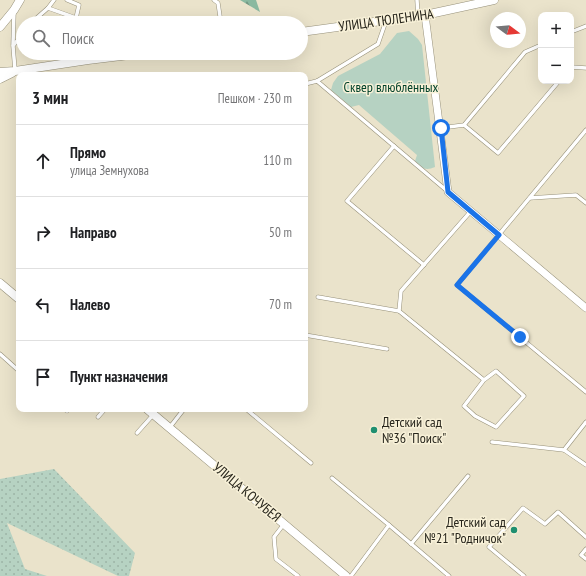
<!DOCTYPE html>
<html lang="ru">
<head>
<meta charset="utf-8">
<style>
  :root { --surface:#fff; --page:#f6f6f6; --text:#202124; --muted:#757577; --line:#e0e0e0 }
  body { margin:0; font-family:"PT Sans Narrow",sans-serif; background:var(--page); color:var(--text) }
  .controls { position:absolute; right:12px; top:12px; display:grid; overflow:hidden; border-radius:8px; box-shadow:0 4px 16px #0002 }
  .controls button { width:36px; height:36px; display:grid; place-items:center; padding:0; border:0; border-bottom:1px solid var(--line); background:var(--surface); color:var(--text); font:20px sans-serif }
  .compass { position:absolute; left:490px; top:12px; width:36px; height:36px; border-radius:50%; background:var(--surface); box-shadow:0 4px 16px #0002; rotate:106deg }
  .stop { position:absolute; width:12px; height:12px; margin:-9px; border:3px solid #1a73e8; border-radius:50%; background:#fff }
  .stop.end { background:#1a73e8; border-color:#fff; box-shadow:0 1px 4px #0008 }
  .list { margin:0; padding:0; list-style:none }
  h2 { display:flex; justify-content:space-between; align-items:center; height:52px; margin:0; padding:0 16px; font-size:17px }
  h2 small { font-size:13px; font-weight:400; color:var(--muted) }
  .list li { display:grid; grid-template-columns:26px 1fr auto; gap:12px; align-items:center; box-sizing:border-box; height:72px; padding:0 16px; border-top:1px solid var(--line) }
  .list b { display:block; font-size:15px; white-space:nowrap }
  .list p { margin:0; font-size:13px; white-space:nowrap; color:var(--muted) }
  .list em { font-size:13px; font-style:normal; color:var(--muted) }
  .icon { flex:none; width:22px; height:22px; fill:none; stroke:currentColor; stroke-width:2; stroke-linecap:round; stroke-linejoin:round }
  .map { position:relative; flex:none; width:586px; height:576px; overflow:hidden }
  .search { position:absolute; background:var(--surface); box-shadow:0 4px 16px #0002; left:16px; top:16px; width:292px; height:44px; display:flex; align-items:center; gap:10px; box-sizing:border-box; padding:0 14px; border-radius:22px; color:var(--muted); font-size:15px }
  .panel { position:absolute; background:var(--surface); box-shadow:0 4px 16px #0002; left:16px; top:72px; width:292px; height:340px; border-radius:8px }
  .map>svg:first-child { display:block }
</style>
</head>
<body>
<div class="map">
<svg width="586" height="576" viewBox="0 0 586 576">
  <defs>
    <pattern id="grass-dots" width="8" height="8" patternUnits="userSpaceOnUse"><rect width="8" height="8" fill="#b6d2c2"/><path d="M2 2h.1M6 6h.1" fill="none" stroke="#9cb4a6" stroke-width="1.8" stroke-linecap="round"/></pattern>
    <pattern id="forest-firs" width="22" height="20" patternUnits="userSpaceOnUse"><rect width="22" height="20" fill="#8ab9a0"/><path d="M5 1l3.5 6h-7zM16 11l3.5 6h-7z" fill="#719682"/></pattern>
  </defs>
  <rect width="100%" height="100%" fill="#eae3cb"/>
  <g fill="url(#grass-dots)">
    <polygon points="57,17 65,18 67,23 52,23 53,20"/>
    <polygon points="54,469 135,553 129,576 118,576 7,523 25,569 47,576 0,576 0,479"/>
  </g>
  <polygon fill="url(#forest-firs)" points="240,0 256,0 260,12"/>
  <path fill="#b6d2c2" d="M 409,31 L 418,39 L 422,45 L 435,167 C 426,171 422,169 415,161 L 417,155 L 359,105 L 351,107 L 331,90 L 333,83 L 338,76 L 380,54 L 397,33 Z"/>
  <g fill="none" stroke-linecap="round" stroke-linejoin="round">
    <defs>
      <g id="service">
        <polyline points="67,0 79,5 76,18"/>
        <polyline points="214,0 218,3 221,23"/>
        <polyline points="417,0 418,16"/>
        <polyline points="48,8 54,0"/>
        <polyline points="386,21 378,44 317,81 446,190"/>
        <polyline points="31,23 48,8 76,18 78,23"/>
        <polyline points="571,32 586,26"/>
        <polyline points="13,45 14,12"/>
        <polyline points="571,67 586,68"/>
        <polyline points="15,70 13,46 23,33"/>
        <polyline points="305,84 317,81"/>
        <polyline points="464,125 498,153 559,81"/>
        <polyline points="441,128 464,125 525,52 541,45"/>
        <polyline points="586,130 457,285 586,392"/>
        <polyline points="394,146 347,201 424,265"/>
        <polyline points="530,198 576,195 586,203"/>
        <polyline points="318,297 399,311 401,291 471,211"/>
        <polyline points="399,311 484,380 496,371 524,396 496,427 475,416 464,406 484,380"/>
        <polyline points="305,335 387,349"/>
        <polyline points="0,354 19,371"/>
        <polyline points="64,409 67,411 69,409"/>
        <polyline points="246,409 311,463"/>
        <polyline points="98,417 105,409"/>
        <polyline points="170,427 184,409"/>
        <polyline points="137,433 153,415"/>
        <polyline points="492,442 564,450 586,465"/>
        <polyline points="564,450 586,422"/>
        <polyline points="332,478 389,525"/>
        <polyline points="284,524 274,537 276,559 298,576"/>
        <polyline points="411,544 468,476"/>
        <polyline points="586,549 581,555 586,559"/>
        <polyline points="351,576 389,525 449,576"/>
        <polyline points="524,576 489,547 523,508 545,524 558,512 586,537"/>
      </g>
      <polyline id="minor" points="425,15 448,192 586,308"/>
      <g id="tertiary">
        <polyline points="0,27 14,10 20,0"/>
        <polyline points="301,32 425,15 494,0"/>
        <polyline points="0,72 15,71 88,60 146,53"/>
        <polyline points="0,79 12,73"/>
        <polyline points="0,283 19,299"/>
        <polyline points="147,409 346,576"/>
      </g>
    </defs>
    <use href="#service" stroke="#97917a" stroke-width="4.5"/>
    <use href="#minor" stroke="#97917a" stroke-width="8"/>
    <use href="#tertiary" stroke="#97917a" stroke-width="9"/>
    <use href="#service" stroke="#fff" stroke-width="3.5"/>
    <use href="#minor" stroke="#fff" stroke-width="7"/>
    <use href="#tertiary" stroke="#fff" stroke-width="8"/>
  </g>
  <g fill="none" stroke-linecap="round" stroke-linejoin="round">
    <polyline stroke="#1a73e8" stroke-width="5" points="441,128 448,192 499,235 457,285 520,337"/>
  </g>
  <g fill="#1f8f70" stroke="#f8f1d8" stroke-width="1.5">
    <circle cx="374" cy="430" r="4"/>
    <circle cx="514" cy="530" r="4"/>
  </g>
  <g text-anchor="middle" stroke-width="3" stroke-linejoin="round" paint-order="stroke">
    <g font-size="14" fill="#27251c" stroke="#f8f1d8">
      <text transform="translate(386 20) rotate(-8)" y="5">УЛИЦА ТЮЛЕНИНА</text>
      <text transform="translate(247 492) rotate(40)" y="5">УЛИЦА КОЧУБЕЯ</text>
    </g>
    <g font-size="14" fill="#02422a" stroke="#f8f1d8">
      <text x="391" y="92">Сквер влюблённых</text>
    </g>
    <g font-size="14" fill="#27251c" stroke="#f8f1d8" text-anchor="start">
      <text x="382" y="427">Детский сад<tspan x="382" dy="16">№36 "Поиск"</tspan></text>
      <text x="506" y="527" text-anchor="end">Детский сад<tspan x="506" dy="16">№21 "Родничок"</tspan></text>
    </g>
  </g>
</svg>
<div class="controls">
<button>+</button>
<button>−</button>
</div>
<svg class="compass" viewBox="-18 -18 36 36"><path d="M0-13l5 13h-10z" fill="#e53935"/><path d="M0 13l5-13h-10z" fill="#757577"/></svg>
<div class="stop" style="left:441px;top:128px"></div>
<div class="stop end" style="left:520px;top:337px"></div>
<div class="search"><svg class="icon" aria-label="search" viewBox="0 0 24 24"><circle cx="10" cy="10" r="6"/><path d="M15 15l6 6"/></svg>Поиск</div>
<section class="panel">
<h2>3 мин<small>Пешком · 230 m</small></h2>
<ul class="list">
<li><svg class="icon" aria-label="ahead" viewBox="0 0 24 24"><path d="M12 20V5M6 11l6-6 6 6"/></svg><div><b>Прямо</b><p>улица Земнухова</p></div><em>110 m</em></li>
<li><svg class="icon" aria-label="right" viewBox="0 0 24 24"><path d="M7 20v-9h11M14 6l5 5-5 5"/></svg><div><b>Направо</b></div><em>50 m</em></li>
<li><svg class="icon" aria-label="left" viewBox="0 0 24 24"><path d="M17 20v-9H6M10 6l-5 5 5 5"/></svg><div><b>Налево</b></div><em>70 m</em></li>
<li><svg class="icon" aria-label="arrive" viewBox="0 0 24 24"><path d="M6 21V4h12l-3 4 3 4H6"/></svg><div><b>Пункт назначения</b></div></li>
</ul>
</section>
</div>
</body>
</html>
